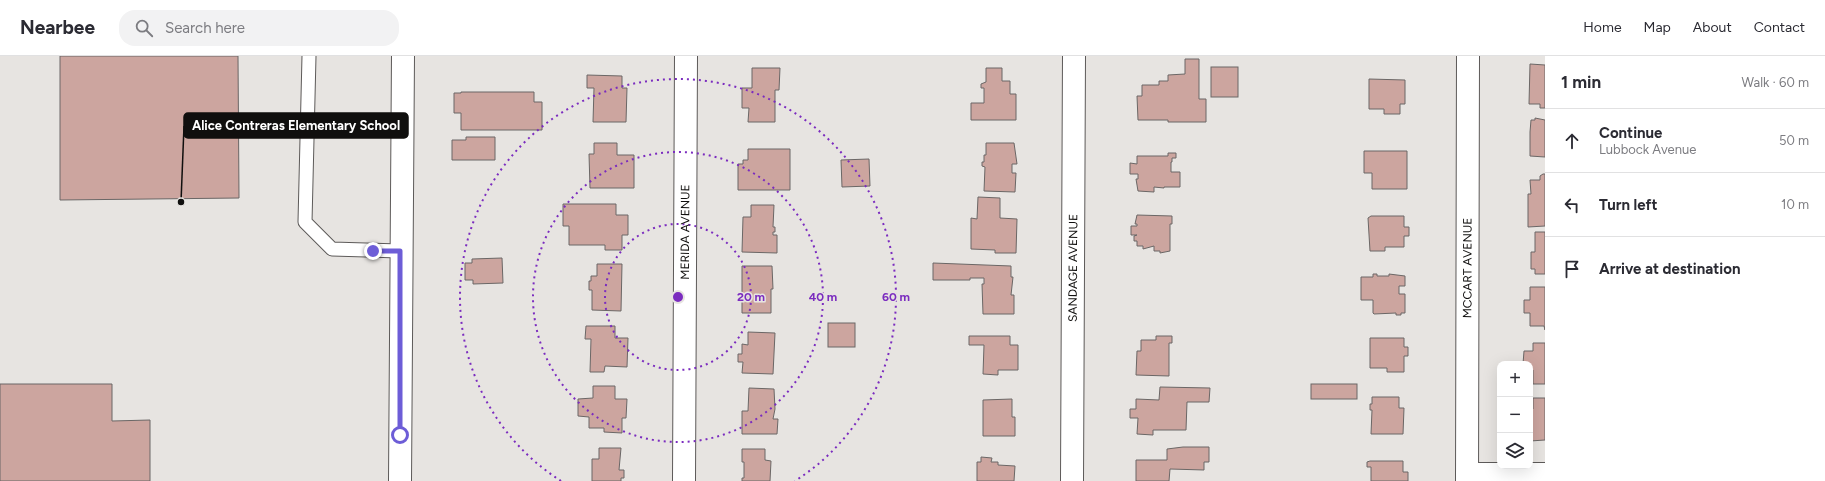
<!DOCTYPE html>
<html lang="en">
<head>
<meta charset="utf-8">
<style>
  :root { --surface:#fff; --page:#f2f2f3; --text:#2b2b33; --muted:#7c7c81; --line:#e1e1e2 }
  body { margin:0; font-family:Figtree,sans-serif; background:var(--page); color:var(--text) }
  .controls { position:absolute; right:12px; bottom:12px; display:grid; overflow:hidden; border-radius:8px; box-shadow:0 4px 16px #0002 }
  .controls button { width:36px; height:36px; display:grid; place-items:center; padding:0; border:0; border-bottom:1px solid var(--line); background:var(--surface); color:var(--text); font:20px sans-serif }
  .stop { position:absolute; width:12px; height:12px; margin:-9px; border:3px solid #6d5dd7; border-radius:50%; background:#fff }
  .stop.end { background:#6d5dd7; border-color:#fff; box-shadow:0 1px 4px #0008 }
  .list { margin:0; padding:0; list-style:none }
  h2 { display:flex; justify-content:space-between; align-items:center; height:52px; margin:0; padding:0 16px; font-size:17px }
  h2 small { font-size:13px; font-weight:400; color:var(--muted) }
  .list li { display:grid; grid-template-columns:26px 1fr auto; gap:12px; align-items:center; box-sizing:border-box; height:64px; padding:0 16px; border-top:1px solid var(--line) }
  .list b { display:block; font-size:15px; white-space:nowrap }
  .list p { margin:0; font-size:13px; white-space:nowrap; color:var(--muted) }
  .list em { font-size:13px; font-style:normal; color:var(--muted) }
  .icon { flex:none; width:22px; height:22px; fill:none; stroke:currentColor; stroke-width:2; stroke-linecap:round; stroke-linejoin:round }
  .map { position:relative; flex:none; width:1545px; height:425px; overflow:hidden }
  header { display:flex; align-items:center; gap:24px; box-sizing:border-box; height:56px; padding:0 20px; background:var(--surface); border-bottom:1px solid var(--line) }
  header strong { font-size:19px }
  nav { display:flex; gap:22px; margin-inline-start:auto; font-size:14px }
  .search { width:280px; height:36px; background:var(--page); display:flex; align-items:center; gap:10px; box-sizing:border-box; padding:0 14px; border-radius:16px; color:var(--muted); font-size:15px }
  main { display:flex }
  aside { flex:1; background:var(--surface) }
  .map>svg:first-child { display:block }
</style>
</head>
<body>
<header>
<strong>Nearbee</strong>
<div class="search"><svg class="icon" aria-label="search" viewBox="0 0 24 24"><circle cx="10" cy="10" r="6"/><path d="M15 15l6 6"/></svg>Search here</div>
<nav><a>Home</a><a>Map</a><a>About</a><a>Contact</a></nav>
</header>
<main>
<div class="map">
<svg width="1545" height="425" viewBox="0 0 1545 425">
  <rect width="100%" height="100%" fill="#e7e4e1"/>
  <g fill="#cca59f" stroke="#6b6766">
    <polygon points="60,0 238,0 239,142 60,144"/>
    <polygon points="1185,3 1199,3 1199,43 1206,43 1206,66 1168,66 1168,64 1138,64 1137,40 1142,40 1142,29 1159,29 1159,25 1168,25 1168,19 1185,18"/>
    <polygon points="1530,8 1545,9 1545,52 1540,52 1540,48 1529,48"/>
    <rect x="1211" y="11" width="27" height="30"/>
    <polygon points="752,12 780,12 779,34 775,34 775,66 748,66 749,52 742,52 742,32 752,32"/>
    <polygon points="986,12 1002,12 1002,25 1010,25 1010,38 1016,38 1016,64 971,64 971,47 984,47 984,32 981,32 981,28 986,26"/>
    <polygon points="587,19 622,20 622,32 627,32 626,66 593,66 594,32 587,32"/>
    <polygon points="1369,23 1405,24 1405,48 1400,48 1400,58 1384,58 1384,53 1369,53"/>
    <polygon points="461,36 534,36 534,46 542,46 542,74 461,74 461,57 454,57 454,37 461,37"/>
    <polygon points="1535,62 1545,64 1545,101 1530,100 1530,76 1531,64 1535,64"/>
    <polygon points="466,81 495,81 495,104 452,104 452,84 466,84"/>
    <polygon points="594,87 617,87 617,99 634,99 634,132 590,132 589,98 594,98"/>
    <polygon points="986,87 1014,87 1017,108 1012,108 1012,117 1016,117 1015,136 984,135 985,111 982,110 982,106 984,106 984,99 986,99"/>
    <polygon points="748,93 790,93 790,134 738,134 738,108 743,108 743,104 748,104"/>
    <polygon points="1364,95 1407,95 1407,133 1372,133 1372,117 1364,117"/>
    <polygon points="1168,97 1176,97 1176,102 1172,102 1172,106 1171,106 1171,116 1180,116 1180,131 1164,131 1164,132 1154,131 1154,136 1138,135 1136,123 1138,123 1138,118 1130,118 1130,107 1137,108 1137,100 1168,100"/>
    <polygon points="869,103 870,130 842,131 841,104"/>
    <polygon points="1543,118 1545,118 1545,170 1528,171 1528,138 1531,138 1530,124 1540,124 1540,120"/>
    <polygon points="978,141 1000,142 1000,162 1017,163 1016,197 995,197 995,194 971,193 971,162 977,163"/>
    <polygon points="563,148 616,148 616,159 628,159 628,179 622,179 622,194 605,194 605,189 569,189 569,170 563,170"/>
    <polygon points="751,149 774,149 773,171 775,171 775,176 773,176 773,179 777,179 777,197 742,196 743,161 751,161"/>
    <polygon points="1137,159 1172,160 1172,168 1170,168 1170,195 1160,197 1160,195 1154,195 1154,190 1143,193 1143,190 1137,190 1137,185 1134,185 1134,180 1137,179 1131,179 1131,170 1137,170 1137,168 1135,168"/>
    <polygon points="1371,160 1404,160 1404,171 1409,171 1409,180 1404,180 1404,191 1385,191 1385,195 1370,195 1368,162"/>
    <polygon points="1535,176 1545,176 1545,218 1535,218 1535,213 1531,213 1531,196 1535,196"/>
    <polygon points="502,202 503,227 473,228 473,224 465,224 465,207 472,207 472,203"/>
    <polygon points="933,207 1011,210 1011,221 1013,221 1011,239 1014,239 1014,258 983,258 982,228 984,228 984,222 970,222 970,224 933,224"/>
    <polygon points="597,208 622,208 621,255 592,254 592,234 589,234 589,225 591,225 591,220 597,220"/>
    <polygon points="742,210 772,210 773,233 771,233 771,257 742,257"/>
    <polygon points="1373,218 1377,218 1377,220 1389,220 1389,218 1405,220 1405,230 1399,230 1399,238 1405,238 1405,257 1401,257 1401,259 1396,259 1396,257 1374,258 1373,257 1373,244 1361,244 1361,221 1373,221"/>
    <polygon points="1530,231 1545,231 1545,274 1544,270 1530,270 1530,257 1524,257 1524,244 1530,244"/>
    <rect x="828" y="267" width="27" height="24"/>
    <polygon points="586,270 615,270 615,282 628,282 627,311 605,310 604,316 590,316 591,283 585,283"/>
    <polygon points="748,276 775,277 773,318 742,317 743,306 738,306 738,298 742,298 742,288 748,289"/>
    <polygon points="969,280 1010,280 1010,289 1018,289 1018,314 998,314 998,319 983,318 984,289 969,289"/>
    <polygon points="1156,280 1172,280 1172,287 1169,287 1169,320 1136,319 1137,295 1141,295 1141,284 1156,284"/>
    <polygon points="1370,282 1404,282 1404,291 1408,291 1408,300 1404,300 1404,316 1387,316 1387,312 1370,312"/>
    <polygon points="1533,287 1545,287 1545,328 1533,328 1533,314 1530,314 1530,308 1523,308 1524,295 1533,295"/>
    <polygon points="0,328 112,328 112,365 150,364 150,425 0,425"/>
    <rect x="1311" y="328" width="46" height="15"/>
    <polygon points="593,330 615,330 615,343 627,343 626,362 622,362 622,377 604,376 604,372 589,372 589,361 578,360 578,343 593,342"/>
    <polygon points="1160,331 1210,332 1209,346 1187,346 1186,374 1153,374 1153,379 1137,378 1138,362 1130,362 1130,353 1136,353 1136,343 1159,344"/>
    <polygon points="749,332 774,333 775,353 773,363 778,363 777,378 742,378 742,355 748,355"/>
    <polygon points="1372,341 1399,341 1399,352 1404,352 1403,378 1371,378 1372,354 1370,354 1370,348 1372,348"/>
    <polygon points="1533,342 1545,342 1545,384 1530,385 1530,353 1533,353"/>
    <polygon points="1012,343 1012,361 1015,361 1015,380 983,380 983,344"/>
    <polygon points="1183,391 1209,391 1209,406 1204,406 1204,414 1170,413 1169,425 1136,425 1136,404 1167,404 1167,393"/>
    <polygon points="599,392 621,392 619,414 624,414 624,422 621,422 621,425 592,425 592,403 599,403"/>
    <polygon points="742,393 765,393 765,404 771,405 770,425 742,425 742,422 744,422 744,406 742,406"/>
    <polygon points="981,401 992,402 991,406 998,406 998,409 1015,410 1014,425 977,425 977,406 981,406"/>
    <polygon points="1370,405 1403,405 1403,416 1408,416 1408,425 1371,425 1371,411 1367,411 1367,406"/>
  </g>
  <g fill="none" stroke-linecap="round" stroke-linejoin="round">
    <defs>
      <polyline id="service" points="309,0 305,166 332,193 400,195"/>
      <g id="minor">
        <polyline points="1467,418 1545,418"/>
        <polyline points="400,425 403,0"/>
        <path id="s1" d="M 684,425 L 686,0"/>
        <path id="s2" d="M 1072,425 L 1074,0"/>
      </g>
      <g id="secondary">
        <path id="s3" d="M 1467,425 L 1468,0"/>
      </g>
    </defs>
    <use href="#service" stroke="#5d5a59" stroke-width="15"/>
    <use href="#minor" stroke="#5d5a59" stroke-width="24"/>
    <use href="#secondary" stroke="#5d5a59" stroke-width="24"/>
    <use href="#service" stroke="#fff" stroke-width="13"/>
    <use href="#minor" stroke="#fff" stroke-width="22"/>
    <use href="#secondary" stroke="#fff" stroke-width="22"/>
  </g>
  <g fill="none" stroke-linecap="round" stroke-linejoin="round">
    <polyline stroke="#6d5dd7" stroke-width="5" points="373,195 400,195 400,379"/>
  </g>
  <g fill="none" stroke="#7b2cbf" stroke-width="2" stroke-dasharray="2 4">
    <circle cx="678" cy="241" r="73"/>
    <circle cx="678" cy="241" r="145"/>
    <path d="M561 425A218 218 0 1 1 795 425"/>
  </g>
  <g text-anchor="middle" stroke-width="3" stroke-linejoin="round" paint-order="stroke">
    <g font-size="12" fill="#100f0e" stroke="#e7e4e1">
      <text dy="4" stroke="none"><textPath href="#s1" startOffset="249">MERIDA AVENUE</textPath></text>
      <text dy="4" stroke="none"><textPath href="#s2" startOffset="213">SANDAGE AVENUE</textPath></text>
      <text dy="4" stroke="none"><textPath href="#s3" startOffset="213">MCCART AVENUE</textPath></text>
    </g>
  </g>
  <circle cx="678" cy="241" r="6" fill="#7b2cbf" stroke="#e7e4e1" stroke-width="2"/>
  <g font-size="12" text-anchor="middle" font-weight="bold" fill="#7b2cbf" stroke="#e7e4e1" stroke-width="3" stroke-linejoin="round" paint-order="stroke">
    <text x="751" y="245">20 m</text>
    <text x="823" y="245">40 m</text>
    <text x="896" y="245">60 m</text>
  </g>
  <path fill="none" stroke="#100f0e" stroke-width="1.5" d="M181 146L184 70"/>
  <circle fill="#100f0e" stroke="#e7e4e1" stroke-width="1.5" cx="181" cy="146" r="4"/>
  <rect fill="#100f0e" stroke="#100f0e" stroke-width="1.5" x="184" y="57" width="224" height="25" rx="4"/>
  <g font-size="13" text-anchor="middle" font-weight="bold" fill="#fff">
    <text x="296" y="74">Alice Contreras Elementary School</text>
  </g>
</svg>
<div class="controls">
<button>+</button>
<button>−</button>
<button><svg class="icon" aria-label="layers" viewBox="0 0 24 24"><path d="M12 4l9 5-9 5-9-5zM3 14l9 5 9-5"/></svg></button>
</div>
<div class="stop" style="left:400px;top:379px"></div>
<div class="stop end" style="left:373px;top:195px"></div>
</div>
<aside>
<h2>1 min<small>Walk · 60 m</small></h2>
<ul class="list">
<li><svg class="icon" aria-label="ahead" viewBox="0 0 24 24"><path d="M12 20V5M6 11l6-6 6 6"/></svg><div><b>Continue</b><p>Lubbock Avenue</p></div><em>50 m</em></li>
<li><svg class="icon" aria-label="left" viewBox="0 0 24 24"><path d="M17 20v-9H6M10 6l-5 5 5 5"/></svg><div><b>Turn left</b></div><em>10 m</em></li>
<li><svg class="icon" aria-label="arrive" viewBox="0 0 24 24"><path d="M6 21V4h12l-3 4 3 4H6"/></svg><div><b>Arrive at destination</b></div></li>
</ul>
</aside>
</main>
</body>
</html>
